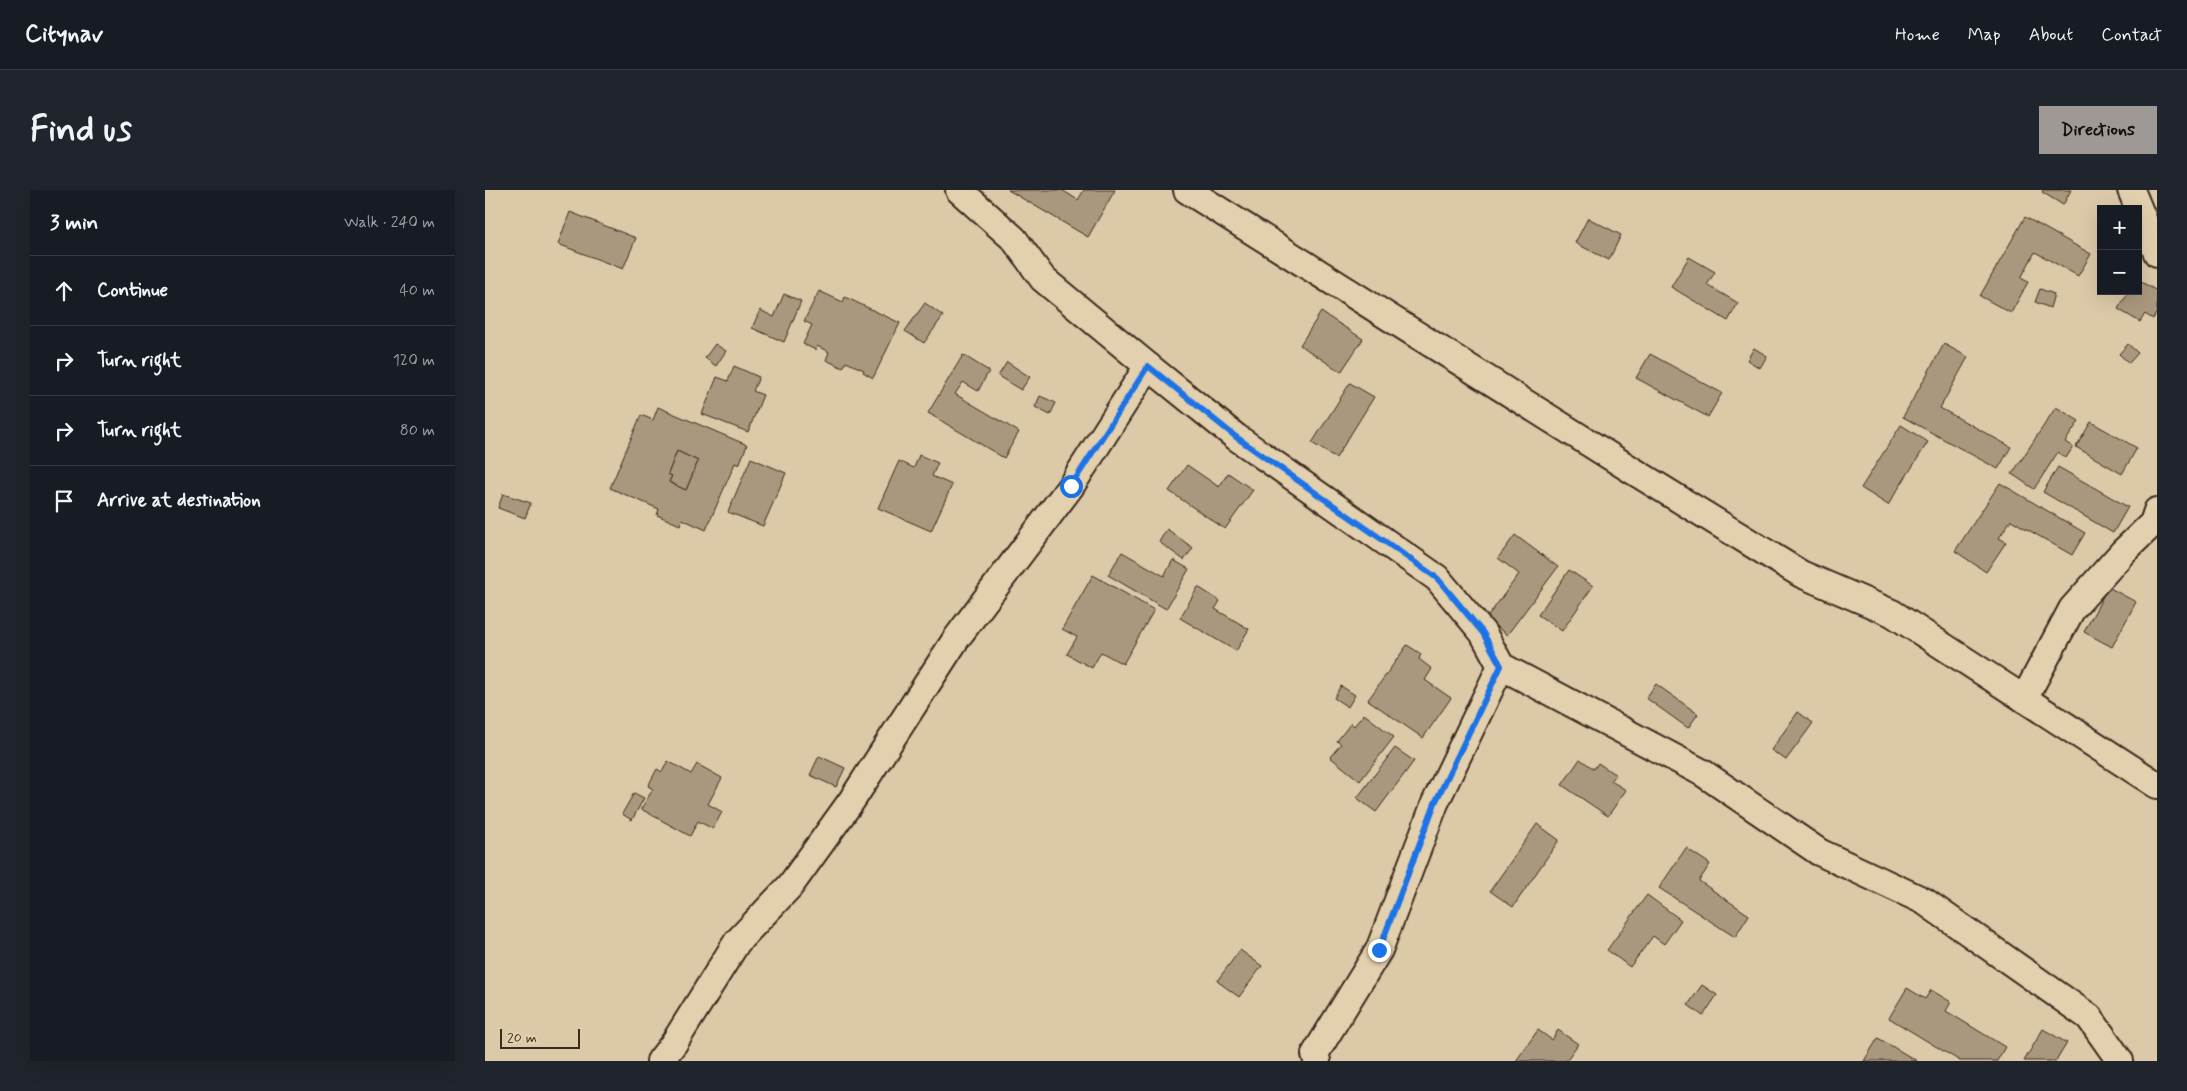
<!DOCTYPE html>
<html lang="en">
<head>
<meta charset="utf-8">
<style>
  :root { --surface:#171b24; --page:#20242c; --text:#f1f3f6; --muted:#9ea1a6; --line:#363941; --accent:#9f9995 }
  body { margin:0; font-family:Mynerve,sans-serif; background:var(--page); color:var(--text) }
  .controls { position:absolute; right:15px; top:15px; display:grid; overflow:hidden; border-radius:0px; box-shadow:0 5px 20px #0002 }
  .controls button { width:45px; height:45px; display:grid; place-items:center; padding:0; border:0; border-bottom:1px solid var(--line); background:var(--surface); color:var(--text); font:25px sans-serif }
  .scale { position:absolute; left:15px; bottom:12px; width:80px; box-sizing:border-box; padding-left:5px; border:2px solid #3b2a1e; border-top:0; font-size:14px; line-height:18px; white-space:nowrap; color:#3b2a1e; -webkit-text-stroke:4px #e3d0ae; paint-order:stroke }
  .stop { position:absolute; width:15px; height:15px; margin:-11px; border:4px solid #1a73e8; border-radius:50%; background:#fff }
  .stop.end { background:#1a73e8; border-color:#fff; box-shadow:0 1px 5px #0008 }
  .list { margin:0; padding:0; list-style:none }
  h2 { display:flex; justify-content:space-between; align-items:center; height:65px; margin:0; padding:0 20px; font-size:21px }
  h2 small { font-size:16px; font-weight:400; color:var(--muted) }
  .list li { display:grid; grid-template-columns:32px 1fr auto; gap:15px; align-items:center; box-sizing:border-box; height:70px; padding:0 20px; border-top:1px solid var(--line) }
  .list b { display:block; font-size:19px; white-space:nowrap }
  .list em { font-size:16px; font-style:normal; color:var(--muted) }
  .icon { flex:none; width:28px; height:28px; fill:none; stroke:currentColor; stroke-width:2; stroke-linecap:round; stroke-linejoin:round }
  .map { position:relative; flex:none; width:1672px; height:871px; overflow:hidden; border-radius:0px }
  header { display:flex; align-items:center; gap:30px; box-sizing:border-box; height:70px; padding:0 25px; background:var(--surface); border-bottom:1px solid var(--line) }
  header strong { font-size:24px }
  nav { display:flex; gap:28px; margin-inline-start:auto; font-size:18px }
  .intro { display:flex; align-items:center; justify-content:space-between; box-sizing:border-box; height:120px; padding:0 30px }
  h1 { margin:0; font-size:35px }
  .button { padding:12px 22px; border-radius:0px; background:var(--accent); color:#111; font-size:18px; font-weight:700 }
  main { display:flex; gap:30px; padding:0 30px }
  aside { flex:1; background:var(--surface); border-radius:0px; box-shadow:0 5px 20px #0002 }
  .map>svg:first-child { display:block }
</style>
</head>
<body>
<header>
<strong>Citynav</strong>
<nav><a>Home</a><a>Map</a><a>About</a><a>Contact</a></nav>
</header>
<div class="intro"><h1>Find us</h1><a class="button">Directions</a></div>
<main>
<aside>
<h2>3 min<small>Walk · 240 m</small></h2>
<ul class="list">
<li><svg class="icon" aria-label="ahead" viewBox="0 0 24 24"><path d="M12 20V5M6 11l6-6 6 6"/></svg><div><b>Continue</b></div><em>40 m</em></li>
<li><svg class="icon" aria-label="right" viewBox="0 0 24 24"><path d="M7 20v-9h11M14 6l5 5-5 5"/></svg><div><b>Turn right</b></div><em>120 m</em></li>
<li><svg class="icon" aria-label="right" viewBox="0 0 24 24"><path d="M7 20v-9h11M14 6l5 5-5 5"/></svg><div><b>Turn right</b></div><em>80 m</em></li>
<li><svg class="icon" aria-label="arrive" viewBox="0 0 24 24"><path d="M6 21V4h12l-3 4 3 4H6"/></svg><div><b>Arrive at destination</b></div></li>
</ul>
</aside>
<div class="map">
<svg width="1672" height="871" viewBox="0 0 1672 871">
  <rect width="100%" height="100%" fill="#dcc9a8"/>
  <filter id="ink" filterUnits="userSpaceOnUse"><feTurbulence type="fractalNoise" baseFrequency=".02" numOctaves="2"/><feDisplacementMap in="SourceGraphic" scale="10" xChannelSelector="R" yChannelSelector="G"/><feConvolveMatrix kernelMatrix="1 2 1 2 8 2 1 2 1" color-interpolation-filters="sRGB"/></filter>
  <g filter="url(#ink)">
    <g fill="#aa987e" stroke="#3b2a1e" fill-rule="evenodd">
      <polygon points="523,0 577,0 593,10 599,0 630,0 603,47"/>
      <polygon points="1558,0 1586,0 1578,15 1557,2"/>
      <polygon points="85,22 151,48 138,79 73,54"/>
      <polygon points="1540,27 1606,64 1593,86 1550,62 1536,88 1543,92 1526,123 1495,106"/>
      <polygon points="1103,28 1136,45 1124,70 1090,53"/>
      <polygon points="1204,67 1230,82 1222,95 1253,113 1243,131 1186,97"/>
      <polygon points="1653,90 1672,101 1672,122 1668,129 1660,124 1655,132 1633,119 1644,101 1653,101"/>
      <polygon points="1555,99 1569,104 1565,118 1550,112"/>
      <polygon points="334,101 358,112 360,107 415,133 388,188 378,182 379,180 361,172 358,178 341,170 344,162 332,156 331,160 318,154 327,135 319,131"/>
      <polygon points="299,104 316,111 299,152 267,138 275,120 289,127"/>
      <polygon points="440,113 458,126 439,153 420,141"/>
      <polygon points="836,122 878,149 856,182 815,155"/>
      <polygon points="230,154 241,161 231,176 220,168"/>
      <polygon points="1459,154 1483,167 1455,218 1526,257 1513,279 1418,227"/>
      <polygon points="1643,154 1653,163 1644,173 1634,164"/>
      <polygon points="1269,158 1282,166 1275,178 1262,170"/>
      <polygon points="1165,164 1237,203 1223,227 1151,188"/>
      <polygon points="478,165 504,181 493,201 478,192 470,204 534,242 519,268 443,223"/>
      <polygon points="522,172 545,187 536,200 513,186"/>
      <polygon points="249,176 274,187 268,201 278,205 263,242 217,224 232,187 243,191"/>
      <polygon points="865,193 889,207 851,268 827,253"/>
      <polygon points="555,206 571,213 565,225 550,217"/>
      <path d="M 173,217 L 262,255 L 254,275 L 250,273 L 221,340 L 197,329 L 195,335 L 172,325 L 174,319 L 125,298 L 156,225 L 168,230 ZM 192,261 L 213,271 L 201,300 L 184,292 L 187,286 L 183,284 Z"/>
      <polygon points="1571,217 1594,231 1580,252 1588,257 1581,268 1573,262 1549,299 1527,284"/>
      <polygon points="1606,232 1652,258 1637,284 1591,257"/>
      <polygon points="1416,235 1443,252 1403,315 1376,298"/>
      <polygon points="192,261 213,271 201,300 184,292 187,286 183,284"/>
      <polygon points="434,265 453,273 447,286 467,295 446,341 393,318 414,271 429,278"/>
      <polygon points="266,268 301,283 278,336 243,322"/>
      <polygon points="702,275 734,297 743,283 768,300 740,339 684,301"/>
      <polygon points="1573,277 1643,317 1628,343 1558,302"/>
      <polygon points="1515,293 1600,343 1587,365 1526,330 1514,348 1521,352 1501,382 1470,361"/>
      <polygon points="18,304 46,313 40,328 13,318"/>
      <polygon points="682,339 708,358 699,370 674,352"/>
      <polygon points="1030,345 1073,377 1022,445 1001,429 1034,384 1013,368"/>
      <polygon points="637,362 679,386 688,370 704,379 681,419 623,385"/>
      <polygon points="1084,380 1108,396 1077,441 1053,425"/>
      <polygon points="608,385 669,420 638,474 616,462 607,478 582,464 592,447 577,439"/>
      <polygon points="713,397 735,411 730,419 764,439 751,461 695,428"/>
      <polygon points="1623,397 1651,412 1627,457 1599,442"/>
      <polygon points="922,455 936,464 934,469 947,479 940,490 966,508 938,548 883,510"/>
      <polygon points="1171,494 1213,524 1203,538 1161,508"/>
      <polygon points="856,496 870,505 863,517 849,508"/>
      <polygon points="1313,522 1328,533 1301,570 1286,560"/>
      <polygon points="879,524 909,547 875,591 845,567 856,554 852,551 866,533 869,536"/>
      <polygon points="910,558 929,571 891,622 872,608"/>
      <polygon points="334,566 360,578 351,597 325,585"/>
      <polygon points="1095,569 1109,579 1113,573 1131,585 1126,591 1141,600 1123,626 1077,595"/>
      <polygon points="183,571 206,584 212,574 237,588 223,614 237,622 228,639 213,631 205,646 156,619 168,599 163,596 172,579 177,582"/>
      <polygon points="149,603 159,608 147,630 137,624"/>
      <polygon points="1052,634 1074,650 1028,717 1005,701"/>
      <polygon points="1201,658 1225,674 1214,691 1264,725 1250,747 1174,698"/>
      <polygon points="1162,705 1196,730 1179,754 1168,746 1145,777 1122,760"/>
      <polygon points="755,760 777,776 754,807 732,791"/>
      <polygon points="1217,795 1232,805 1218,826 1203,815"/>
      <polygon points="1422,798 1440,809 1446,800 1466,812 1461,821 1520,857 1512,871 1475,871 1404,828"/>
      <polygon points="1558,839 1582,853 1571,871 1539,871"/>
      <polygon points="1053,840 1067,850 1073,840 1093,854 1081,871 1031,871"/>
      <polygon points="1393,848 1432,871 1379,871"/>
    </g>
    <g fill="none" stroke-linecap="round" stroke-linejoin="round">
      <defs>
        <g id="street">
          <polyline points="474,0 529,49 558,89 663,176 751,247 952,388 998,443 1016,476 1218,583 1334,662 1439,711 1604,827 1635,871"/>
          <polyline points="702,0 1150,282 1316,384 1407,423 1672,595"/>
          <polyline points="1646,0 1672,63"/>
          <polyline points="1539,509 1587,419 1638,362 1668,333 1672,321"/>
          <polyline points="175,871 189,853 252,752 305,696 367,610 471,449 586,296 663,176"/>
          <polyline points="832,871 830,864 894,760 950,613 1016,476"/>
        </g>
      </defs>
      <use href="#street" stroke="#3b2a1e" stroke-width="30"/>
      <use href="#street" stroke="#e3d0ae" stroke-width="26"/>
    </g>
  </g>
  <g fill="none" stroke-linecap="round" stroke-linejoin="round" filter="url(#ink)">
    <polyline stroke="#1a73e8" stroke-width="6" points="586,296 663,176 751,247 952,388 998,443 1016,476 950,613 894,760"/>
  </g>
</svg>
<div class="controls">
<button>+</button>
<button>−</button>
</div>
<div class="scale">20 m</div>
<div class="stop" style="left:586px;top:296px"></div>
<div class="stop end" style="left:894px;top:760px"></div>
</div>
</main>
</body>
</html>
